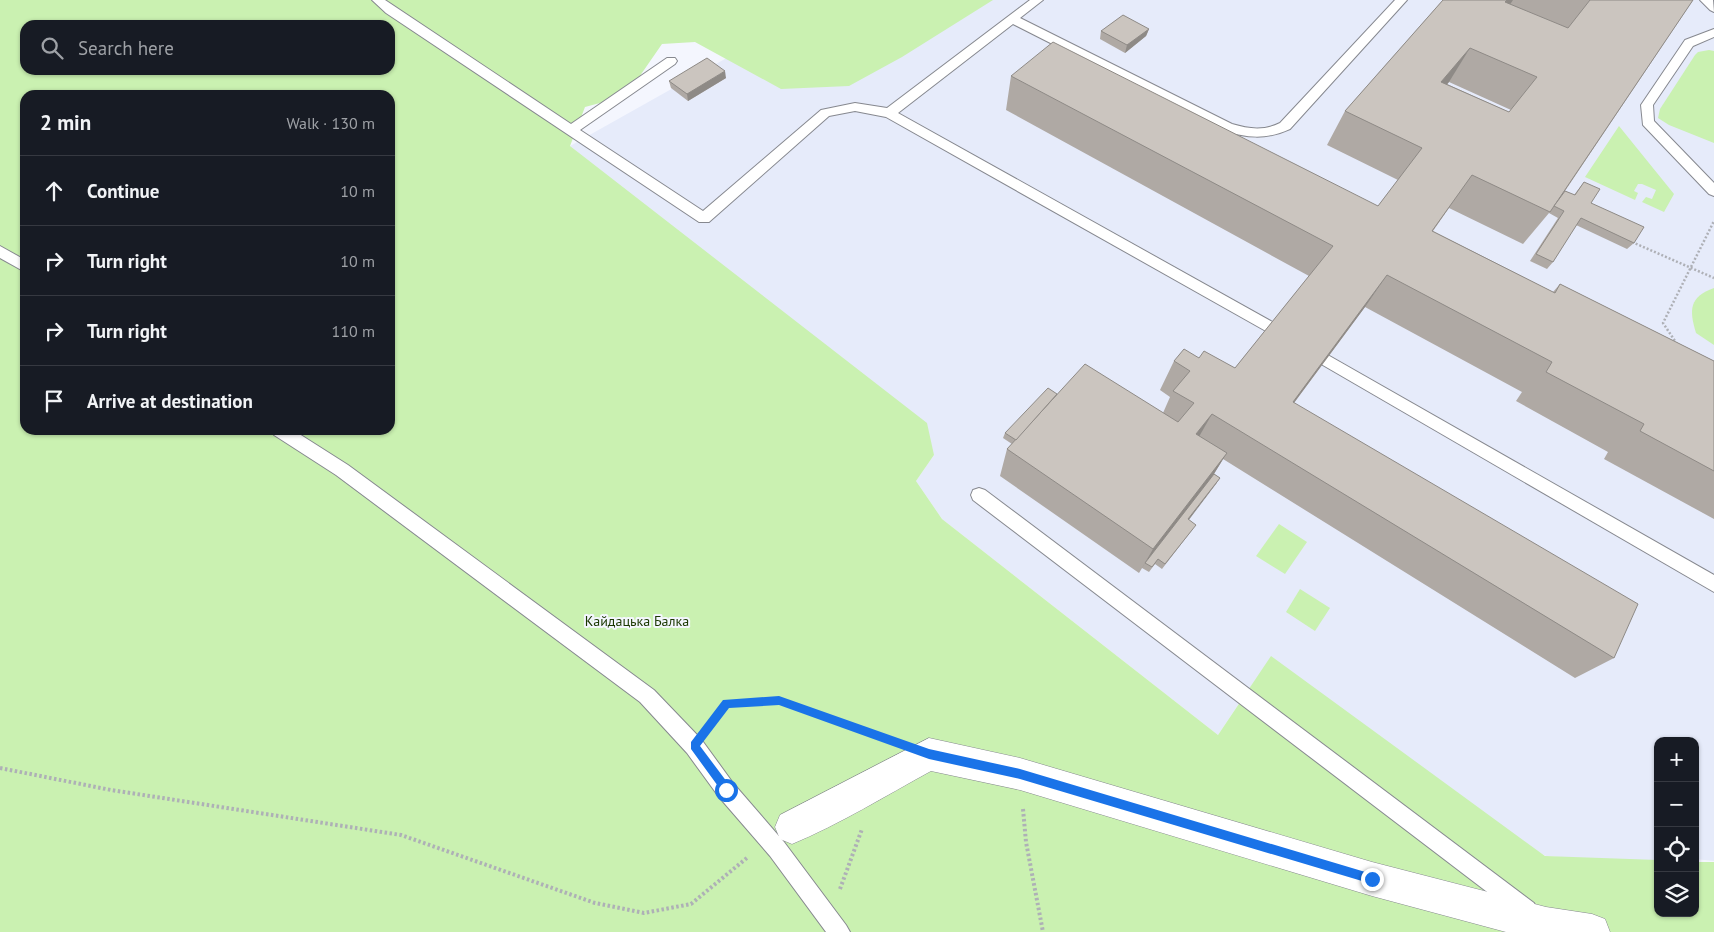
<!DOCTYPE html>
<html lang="en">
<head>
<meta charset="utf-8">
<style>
  :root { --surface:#171b24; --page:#20242c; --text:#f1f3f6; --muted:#9ea1a6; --line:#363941 }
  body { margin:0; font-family:"PT Sans",sans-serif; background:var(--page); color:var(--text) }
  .controls { position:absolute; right:15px; bottom:15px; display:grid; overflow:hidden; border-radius:10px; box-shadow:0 1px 4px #0004 }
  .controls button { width:45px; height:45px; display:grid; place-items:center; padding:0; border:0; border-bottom:1px solid var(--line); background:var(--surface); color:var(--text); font:25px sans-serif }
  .stop { position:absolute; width:15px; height:15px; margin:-11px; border:4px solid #1a73e8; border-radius:50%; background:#fff }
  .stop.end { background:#1a73e8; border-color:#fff; box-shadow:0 1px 5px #0008 }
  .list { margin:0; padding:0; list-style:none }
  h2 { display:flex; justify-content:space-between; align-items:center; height:65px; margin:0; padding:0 20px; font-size:21px }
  h2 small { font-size:16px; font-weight:400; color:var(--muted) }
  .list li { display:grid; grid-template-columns:32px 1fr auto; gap:15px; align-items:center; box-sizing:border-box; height:70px; padding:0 20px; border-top:1px solid var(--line) }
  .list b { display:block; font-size:19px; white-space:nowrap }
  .list em { font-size:16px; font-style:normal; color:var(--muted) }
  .icon { flex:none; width:28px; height:28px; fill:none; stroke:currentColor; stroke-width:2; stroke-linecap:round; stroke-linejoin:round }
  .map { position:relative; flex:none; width:1714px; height:932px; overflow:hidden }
  .search { position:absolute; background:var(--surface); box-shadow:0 1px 4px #0004; left:20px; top:20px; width:375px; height:55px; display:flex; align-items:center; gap:12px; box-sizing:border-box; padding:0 18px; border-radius:15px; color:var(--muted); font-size:19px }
  .panel { position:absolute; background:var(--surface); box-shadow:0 1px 4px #0004; left:20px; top:90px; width:375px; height:345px; border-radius:15px }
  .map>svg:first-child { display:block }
</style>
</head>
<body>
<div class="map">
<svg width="1714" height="932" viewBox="0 0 1714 932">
  <rect width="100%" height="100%" fill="#f4f6fe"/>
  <polygon fill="#e6ebfa" points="830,0 1714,0 1714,861 1695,859 1695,741 1658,741 1658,860 1625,861 1546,856 1244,696 1218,735 942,519 916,481 934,455 570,146"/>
  <g fill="#caf1b1" fill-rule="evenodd">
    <path d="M 0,0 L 993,0 L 902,57 L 849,86 L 781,89 L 695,42 L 662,44 L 626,96 L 585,107 L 570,146 L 927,423 L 934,455 L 916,481 L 942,519 L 1218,735 L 1271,656 L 1545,856 L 1658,860 L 1658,913 L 1695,913 L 1695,862 L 1714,862 L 1714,932 L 0,932 ZM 25,25 L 390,25 L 390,70 L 25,70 ZM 25,95 L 390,95 L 390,430 L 25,430 Z"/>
    <polygon points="1709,50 1714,51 1714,143 1669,125 1658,118 1660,109 1695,55 1698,52"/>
    <polygon points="1619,126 1674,194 1664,212 1642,202 1646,197 1652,199 1656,190 1642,184 1638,184 1634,191 1638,193 1635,200 1585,177"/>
    <path d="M 1714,288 L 1714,345 L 1696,333 C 1689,310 1689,297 1714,288 Z"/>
    <polygon points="1279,524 1307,542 1285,574 1256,556"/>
    <polygon points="1300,589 1330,608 1315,631 1286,612"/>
  </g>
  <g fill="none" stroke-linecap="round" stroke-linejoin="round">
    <defs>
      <g id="lane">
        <path d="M 372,0 L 385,0 L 571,124 L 667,58 L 675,58 L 677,61 L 675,64 L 580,130 L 703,211 L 821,110 L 855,103 L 887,108 L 1030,0 L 1043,0 L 1020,18 L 1232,124 C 1249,129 1264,131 1280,123 L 1395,0 L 1407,0 L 1290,129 C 1266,140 1246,138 1222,130 L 1013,24 L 898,113 L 1278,325 L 1280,329 L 1278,333 L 1273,335 L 886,117 L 855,111 L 829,116 L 709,222 L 699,222 L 386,13 Z"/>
        <polygon points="1700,0 1713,0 1714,12 1710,10"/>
        <polygon points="1714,29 1714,37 1693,46 1653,105 1654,121 1714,183 1714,196 1709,194 1643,125 1641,105 1685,40"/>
        <polygon points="0,246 25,260 25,272 0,258"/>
        <polygon points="1326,354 1714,575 1714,592 1321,364 1318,360 1321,356"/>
        <polygon points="272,430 293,430 348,465 654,690 701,739 733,783 784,842 846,925 850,932 826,932 770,856 719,797 687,753 640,702 336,475 274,435"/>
        <polygon points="979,488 985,490 1534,903 1537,910 1534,917 1527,920 1520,917 973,500 971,495 973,490"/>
      </g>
      <path id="street" d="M 929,738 L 1020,758 L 1372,862 L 1546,907 L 1592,914 L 1605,919 L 1610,932 L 1506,932 L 1372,896 L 1020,790 L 931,771 C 885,796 840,824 792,844 L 780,839 L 775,827 L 780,815 Z"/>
    </defs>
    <use href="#lane" stroke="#86888f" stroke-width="2"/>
    <use href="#street" stroke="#86888f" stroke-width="1"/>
    <g stroke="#aeb0b6" stroke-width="2.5" stroke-dasharray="2 2" stroke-linecap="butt">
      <polyline points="1632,242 1714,278"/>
      <polyline points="1677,344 1663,323 1714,221"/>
    </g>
    <g stroke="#aeb0b6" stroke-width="4" stroke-dasharray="2.5 2.5" stroke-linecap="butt">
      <polyline points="710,725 727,704 779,700 889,740"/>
      <polyline points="0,768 111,790 401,835 595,903 644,913 691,904 748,857"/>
      <polyline points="1023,809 1026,842 1043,932"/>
      <polyline points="840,889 862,829"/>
    </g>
    <use href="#lane" fill="#fff" fill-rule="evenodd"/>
    <use href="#street" fill="#fff" fill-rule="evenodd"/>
  </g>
  <g fill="#afa9a4" fill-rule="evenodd">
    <path d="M 1443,0 L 1693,0 L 1565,191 L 1574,195 L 1584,182 L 1591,203 L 1634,243 L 1627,249 L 1576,225 L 1553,262 L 1547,269 L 1530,261 L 1558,218 L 1549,213 L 1523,244 L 1449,208 L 1433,231 L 1553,292 L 1560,284 L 1714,361 L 1714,519 L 1604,459 L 1608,452 L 1516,401 L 1522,392 L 1365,307 L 1294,403 L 1614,658 L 1575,678 L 1223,459 L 1214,474 L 1220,478 L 1188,520 L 1192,530 L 1162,569 L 1155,564 L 1149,572 L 1142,568 L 1139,573 L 1000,476 L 1007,449 L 1012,444 L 1003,438 L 1005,433 L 1057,394 L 1163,413 L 1170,397 L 1160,390 L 1174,361 L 1199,358 L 1235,368 L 1309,276 L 1006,110 L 1011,76 L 1378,206 L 1398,180 L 1327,145 L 1345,111 ZM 1449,82 L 1511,110 L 1509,112 L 1447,84 Z"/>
    <polygon points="1149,29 1146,36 1125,53 1100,39 1101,31"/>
    <polygon points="726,78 688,101 671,88 669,81"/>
  </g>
  <g fill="#8e8a86">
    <polygon points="1507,0 1513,0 1509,6 1483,37"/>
    <polygon points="1149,29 1146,36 1125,53 1127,45"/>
    <polygon points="1470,48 1449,82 1420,116 1441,82"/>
    <polygon points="725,71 726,78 688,101 687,94"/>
    <polygon points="1387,275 1365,307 1273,431 1293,402"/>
    <polygon points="1212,414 1196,442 1196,434"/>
    <polygon points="1227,453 1210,480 1145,563 1139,573 1153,549"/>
    <polygon points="1220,478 1216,484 1185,525 1188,519"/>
  </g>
  <g fill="#cbc5bf" stroke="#8e8a86" fill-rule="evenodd">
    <path d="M 1443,0 L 1507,0 L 1505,2 L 1568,28 L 1590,0 L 1693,0 L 1550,212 L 1472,175 L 1432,231 L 1555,293 L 1560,284 L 1714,361 L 1714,471 L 1640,431 L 1644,424 L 1546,372 L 1552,362 L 1387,275 L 1293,402 L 1638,604 L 1614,658 L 1212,414 L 1196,434 L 1227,453 L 1153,549 L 1007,449 L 1085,364 L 1178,422 L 1194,403 L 1173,391 L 1190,371 L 1174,361 L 1184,349 L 1199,358 L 1204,351 L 1235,368 L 1333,246 L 1011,76 L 1053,42 L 1378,206 L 1422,148 L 1345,111 ZM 1470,48 L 1537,77 L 1509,112 L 1441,82 Z"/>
    <polygon points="1123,15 1149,29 1127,45 1101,31"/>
    <polygon points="707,58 725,71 687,94 669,81"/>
    <polygon points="1584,182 1600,189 1591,203 1644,227 1634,243 1581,218 1553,262 1536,254 1564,211 1554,206 1565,191 1575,195"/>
    <polygon points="1048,388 1057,394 1016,440 1005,433"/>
    <polygon points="1214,474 1220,478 1188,519 1196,525 1165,564 1158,559 1152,567 1145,563"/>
  </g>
  <polygon fill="#1a73e8" points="779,696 929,749 1020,769 1372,874 1377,879 1372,884 1020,779 929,759 779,705 729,708 700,746 730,786 730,793 723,793 691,749 691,742 723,700"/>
  <g text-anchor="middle" stroke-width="4" stroke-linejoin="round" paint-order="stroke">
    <g font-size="14" fill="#1a3700" stroke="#f4f6fe">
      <text x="637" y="626">Кайдацька Балка</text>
    </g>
  </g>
</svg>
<div class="controls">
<button>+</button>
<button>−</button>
<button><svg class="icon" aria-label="locate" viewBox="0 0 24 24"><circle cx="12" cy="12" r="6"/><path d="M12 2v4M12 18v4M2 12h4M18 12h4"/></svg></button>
<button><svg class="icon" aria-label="layers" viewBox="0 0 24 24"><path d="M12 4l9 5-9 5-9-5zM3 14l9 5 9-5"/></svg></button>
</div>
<div class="stop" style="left:726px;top:790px"></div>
<div class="stop end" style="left:1372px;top:879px"></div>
<div class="search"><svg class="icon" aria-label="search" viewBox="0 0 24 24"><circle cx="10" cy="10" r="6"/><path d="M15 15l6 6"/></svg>Search here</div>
<section class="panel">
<h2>2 min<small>Walk · 130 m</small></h2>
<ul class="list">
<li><svg class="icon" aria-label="ahead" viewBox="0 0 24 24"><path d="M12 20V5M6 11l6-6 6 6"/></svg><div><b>Continue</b></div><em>10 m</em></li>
<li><svg class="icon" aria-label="right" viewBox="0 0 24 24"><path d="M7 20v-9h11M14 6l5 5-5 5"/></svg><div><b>Turn right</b></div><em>10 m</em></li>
<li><svg class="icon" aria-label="right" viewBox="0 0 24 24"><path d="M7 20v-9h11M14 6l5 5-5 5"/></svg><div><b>Turn right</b></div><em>110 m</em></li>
<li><svg class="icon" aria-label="arrive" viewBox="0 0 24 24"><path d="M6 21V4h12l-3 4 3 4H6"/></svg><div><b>Arrive at destination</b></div></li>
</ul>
</section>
</div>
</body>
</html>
